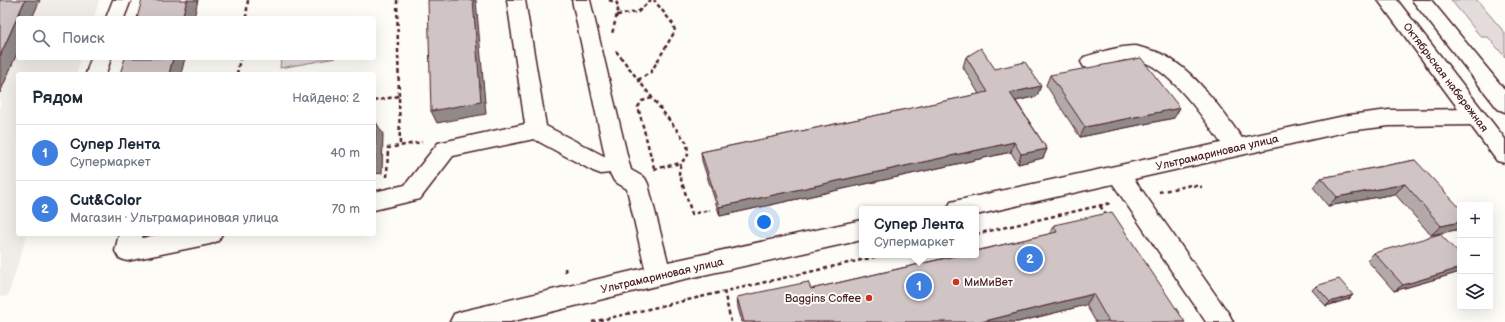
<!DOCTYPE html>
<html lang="ru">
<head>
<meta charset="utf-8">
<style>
  :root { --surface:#fff; --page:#f6f6f7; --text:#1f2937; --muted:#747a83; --line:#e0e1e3; --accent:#c8321e }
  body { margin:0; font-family:"Balsamiq Sans",sans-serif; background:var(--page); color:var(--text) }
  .controls { position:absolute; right:12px; bottom:12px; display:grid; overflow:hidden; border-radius:4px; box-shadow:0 4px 16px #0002 }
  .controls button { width:36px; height:36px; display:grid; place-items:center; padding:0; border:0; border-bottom:1px solid var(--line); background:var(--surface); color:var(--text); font:20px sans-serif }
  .you { position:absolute; left:764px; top:222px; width:14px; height:14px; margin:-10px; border:3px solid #fff; border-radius:50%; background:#1a73e8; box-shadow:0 0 0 6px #1a73e833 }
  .badge { display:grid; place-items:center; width:26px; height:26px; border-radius:50%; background:var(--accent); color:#fff; font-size:13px; font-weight:700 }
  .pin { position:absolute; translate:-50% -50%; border:2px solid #fff; box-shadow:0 1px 4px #0006 }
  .popup { position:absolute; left:859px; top:206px; width:120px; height:52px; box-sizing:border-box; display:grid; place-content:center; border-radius:4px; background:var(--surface); filter:drop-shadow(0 1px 3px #0005); font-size:13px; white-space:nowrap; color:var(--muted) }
  .popup b { font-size:15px; color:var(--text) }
  .popup::after { content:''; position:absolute; left:50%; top:100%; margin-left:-8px; border:8px solid transparent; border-top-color:var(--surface) }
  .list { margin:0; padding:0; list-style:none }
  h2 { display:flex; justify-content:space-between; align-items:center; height:52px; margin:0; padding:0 16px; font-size:17px }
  h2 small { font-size:13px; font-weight:400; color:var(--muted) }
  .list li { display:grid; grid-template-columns:26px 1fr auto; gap:12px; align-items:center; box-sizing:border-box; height:56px; padding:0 16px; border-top:1px solid var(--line) }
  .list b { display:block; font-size:15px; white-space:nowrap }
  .list p { margin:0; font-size:13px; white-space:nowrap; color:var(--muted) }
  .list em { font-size:13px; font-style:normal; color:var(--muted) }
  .icon { flex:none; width:22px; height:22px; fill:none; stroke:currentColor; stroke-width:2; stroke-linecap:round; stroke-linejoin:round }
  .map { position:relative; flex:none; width:1505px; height:322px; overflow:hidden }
  .search { position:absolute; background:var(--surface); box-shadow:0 4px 16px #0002; left:16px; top:16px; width:360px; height:44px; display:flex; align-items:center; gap:10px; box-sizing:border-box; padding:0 14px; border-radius:4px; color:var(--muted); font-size:15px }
  .panel { position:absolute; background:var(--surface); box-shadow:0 4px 16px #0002; left:16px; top:72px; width:360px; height:164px; border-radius:4px }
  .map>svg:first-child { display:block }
</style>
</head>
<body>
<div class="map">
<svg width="1505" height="322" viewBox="0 0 1505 322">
  <rect width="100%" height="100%" fill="#fdfcf7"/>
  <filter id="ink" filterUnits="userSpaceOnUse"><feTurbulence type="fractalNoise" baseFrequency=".025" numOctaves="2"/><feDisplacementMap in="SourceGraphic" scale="8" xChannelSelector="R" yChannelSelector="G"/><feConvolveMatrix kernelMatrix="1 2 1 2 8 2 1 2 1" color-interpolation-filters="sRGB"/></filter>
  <g filter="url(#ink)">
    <polygon fill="#f0ece8" points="0,0 99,0 94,18 18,18 18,58 81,58 76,74 18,74 18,234 27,234 8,296 0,297"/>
    <g fill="#e3dcda" stroke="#967e82">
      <polygon points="1451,0 1477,0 1505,33 1505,57 1488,37 1481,37"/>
      <polygon points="281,58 336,58 280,68"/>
    </g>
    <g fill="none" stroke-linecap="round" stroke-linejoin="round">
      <defs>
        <g id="minor">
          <polygon points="113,0 131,0 124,18 106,18"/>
          <polygon points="507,0 525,0 546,126 604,156 605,156 572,0 590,0 629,163 631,170 645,178 648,184 668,262 862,220 862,240 676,281 510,322 450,322 454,314 463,311 645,268 627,189 614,181 610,173 601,174 593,171 534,139 453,156 420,199 374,210 374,192 405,185 438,143 525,124"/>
          <path d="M 1136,46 C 1143,48 1150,50 1157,52 C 1192,66 1221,109 1242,138 L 1349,115 L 1389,110 L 1476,109 L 1483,111 L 1487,117 L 1483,123 L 1476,125 L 1389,126 L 1349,131 L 1134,179 L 1229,314 L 1233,322 L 1206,322 L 1113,184 L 976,215 L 976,209 L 947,209 L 951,202 L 959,200 L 1221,143 C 1205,119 1165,62 1135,60 C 1117,58 1100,72 1084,67 L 1081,62 L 1084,57 C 1101,52 1119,46 1136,46 Z"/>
          <polygon points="91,58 111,58 106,74 86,74"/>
          <polygon points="119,234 143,234 142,238 161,234 222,234 218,241 210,244 127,261 119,258 115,251"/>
        </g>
        <g id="major">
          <polygon points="1378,0 1397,0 1505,139 1505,163 1497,161"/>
          <polygon points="1412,0 1431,0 1505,90 1505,112 1498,109"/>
        </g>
      </defs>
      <use href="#minor" stroke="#4a1f2b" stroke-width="3"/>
      <use href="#major" stroke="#4a1f2b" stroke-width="3"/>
      <g stroke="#4a1f2b" stroke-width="2.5" stroke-dasharray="4 3" stroke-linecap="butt">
        <polyline points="397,0 400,146"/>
        <polyline points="609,0 617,3 618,10 612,34"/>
        <polyline points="617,15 638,12 651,0"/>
        <polyline points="246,18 248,0"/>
        <polyline points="616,51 687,143 688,155 681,163 679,173 692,214 710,210"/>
        <polyline points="237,74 240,58"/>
        <polyline points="638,80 651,72 675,31 673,24 654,0"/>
        <polyline points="652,98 642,101 638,107 654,168"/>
        <polyline points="374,101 399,96"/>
        <polyline points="654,169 681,163"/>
        <polyline points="387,177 388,148 422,142"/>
        <polyline points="1159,192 1191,185 1202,187"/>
        <polyline points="1100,206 1107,215"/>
        <polyline points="976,234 1111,203"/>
        <polyline points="565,268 566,274"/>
        <polyline points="724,291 731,322"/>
        <polyline points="592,322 883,255"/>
      </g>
      <use href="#minor" fill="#fdfcf7" fill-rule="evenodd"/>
      <use href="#major" fill="#fdfcf7" fill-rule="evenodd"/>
    </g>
    <g fill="#b3a9a9" stroke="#4a1f2b">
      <polygon points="966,57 995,69 1037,96 1016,101 1047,149 1043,158 1018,164 1011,152 720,216 702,161 701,152 979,94 963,67"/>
      <polygon points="1050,75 1174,118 1080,137 1046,85"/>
      <polygon points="1415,160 1460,229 1431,235 1395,194 1328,206 1313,187 1321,178"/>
      <polygon points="1054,225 1185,322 1096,322 1086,305 1018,322 742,322 738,308 737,297 811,289 1049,234"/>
      <polygon points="1374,253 1460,255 1460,272 1394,291 1367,260"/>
      <polygon points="1316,286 1349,299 1326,306 1312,290"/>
    </g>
    <g fill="#928a89" stroke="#4a1f2b">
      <polygon points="25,0 40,0 32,18 18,18 18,51 0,93 0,56"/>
      <polygon points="187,0 198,0 194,18 182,18"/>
      <polygon points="473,0 476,0 486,114 437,123 431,111"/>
      <polygon points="173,58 185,58 181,74 169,74"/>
      <polygon points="1041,86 1037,96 1007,103 1010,93"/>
      <polygon points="1180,108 1174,118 1080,137 1085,127"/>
      <polygon points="376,122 383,134 382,173 374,174 374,161"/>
      <polygon points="1014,142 1011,152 720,216 719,207"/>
      <polygon points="1047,149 1043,158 1018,164 1021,154"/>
      <polygon points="1405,184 1395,194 1328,206 1337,197"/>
      <polygon points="1460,222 1460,229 1431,235 1441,226"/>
      <polygon points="1460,268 1460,272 1394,291 1403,285"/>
      <polygon points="1093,294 1086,305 1018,322 981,322"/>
      <polygon points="1353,295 1349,299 1326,306 1330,302"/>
    </g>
    <g fill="#d0c5c4" stroke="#4a1f2b">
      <polygon points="0,0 25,0 0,56"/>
      <polygon points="142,0 187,0 182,18 137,18"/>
      <polygon points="428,0 473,0 481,102 431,111"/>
      <polygon points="981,48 995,69 1025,62 1041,86 1010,93 1047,149 1021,154 1014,142 719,207 701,152 988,92 966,57"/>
      <polygon points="125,58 173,58 169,74 120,74"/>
      <polygon points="1141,58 1180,108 1085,127 1050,75"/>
      <polygon points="376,122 375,161 374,161 374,123"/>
      <polygon points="1415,160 1460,208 1460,222 1441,226 1405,184 1337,197 1321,178"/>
      <polygon points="1112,212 1185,322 1109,322 1093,294 981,322 744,322 737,297 808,282 811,289 959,255 976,255 976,251 1057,232 1054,225"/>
      <polygon points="1440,234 1460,255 1460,268 1403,285 1374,253"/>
      <polygon points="1339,279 1353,295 1330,302 1316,286"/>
    </g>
  </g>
  <g fill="#c8321e" stroke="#fdfcf7" stroke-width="1.5">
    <circle cx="956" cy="282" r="4"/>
    <circle cx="869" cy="298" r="4"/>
  </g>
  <g text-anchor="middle" stroke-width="4" stroke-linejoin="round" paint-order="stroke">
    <g font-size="11" fill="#4a1f2b" stroke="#fdfcf7">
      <text transform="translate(1446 77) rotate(53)" y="4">Октябрьская набережная</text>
      <text transform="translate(1217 152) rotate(-13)" y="4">Ультрамариновая улица</text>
      <text transform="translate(662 275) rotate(-13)" y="4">Ультрамариновая улица</text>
    </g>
    <g font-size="11" fill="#4a1f2b" stroke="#fdfcf7" text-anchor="start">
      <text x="964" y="286">МиМиВет</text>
      <text x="861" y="302" text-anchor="end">Baggins Coffee</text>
    </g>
  </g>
</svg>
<div class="controls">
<button>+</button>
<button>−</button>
<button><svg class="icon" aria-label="layers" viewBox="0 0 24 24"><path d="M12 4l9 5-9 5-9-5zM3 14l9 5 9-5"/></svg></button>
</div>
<div class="you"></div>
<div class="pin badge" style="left:919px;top:286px;background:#3f7fe0">1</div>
<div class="popup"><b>Супер Лента</b>Супермаркет</div>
<div class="pin badge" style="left:1030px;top:259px;background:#3f7fe0">2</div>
<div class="search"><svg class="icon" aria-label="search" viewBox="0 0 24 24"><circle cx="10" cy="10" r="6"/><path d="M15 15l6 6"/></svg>Поиск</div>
<section class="panel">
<h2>Рядом<small>Найдено: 2</small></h2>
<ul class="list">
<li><span class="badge" style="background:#3f7fe0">1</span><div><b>Супер Лента</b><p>Супермаркет</p></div><em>40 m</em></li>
<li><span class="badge" style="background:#3f7fe0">2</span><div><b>Cut&amp;Color</b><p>Магазин · Ультрамариновая улица</p></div><em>70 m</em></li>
</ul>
</section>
</div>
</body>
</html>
